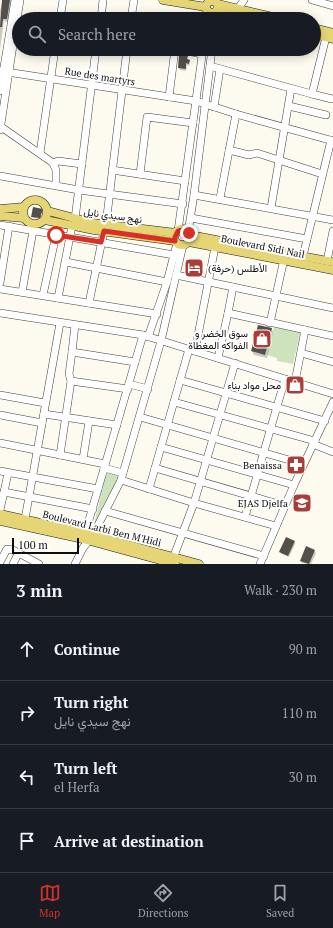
<!DOCTYPE html>
<html lang="en">
<head>
<meta charset="utf-8">
<style>
  :root { --surface:#171b24; --page:#242831; --text:#f1f3f6; --muted:#9ea1a6; --line:#363941; --accent:#d93025 }
  body { margin:0; font-family:"PT Serif",Vazirmatn,serif; background:var(--page); color:var(--text) }
  .scale { position:absolute; left:12px; bottom:10px; width:67px; box-sizing:border-box; padding-left:4px; border:2px solid #0d0d0d; border-top:0; font-size:11px; line-height:14px; white-space:nowrap; color:#0d0d0d; -webkit-text-stroke:3px #fff; paint-order:stroke }
  .stop { position:absolute; width:12px; height:12px; margin:-9px; border:3px solid #d93025; border-radius:50%; background:#fff }
  .stop.end { background:#d93025; border-color:#fff; box-shadow:0 1px 4px #0008 }
  .list { margin:0; padding:0; list-style:none }
  h2 { display:flex; justify-content:space-between; align-items:center; height:52px; margin:0; padding:0 16px; font-size:17px }
  h2 small { font-size:13px; font-weight:400; color:var(--muted) }
  .list li { display:grid; grid-template-columns:26px 1fr auto; gap:12px; align-items:center; box-sizing:border-box; height:64px; padding:0 16px; border-top:1px solid var(--line) }
  .list b { display:block; font-size:15px; white-space:nowrap }
  .list p { margin:0; font-size:13px; white-space:nowrap; color:var(--muted) }
  .list em { font-size:13px; font-style:normal; color:var(--muted) }
  .icon { flex:none; width:22px; height:22px; fill:none; stroke:currentColor; stroke-width:2; stroke-linecap:round; stroke-linejoin:round }
  .map { position:relative; flex:none; width:333px; height:564px; overflow:hidden }
  .search { position:absolute; background:var(--surface); box-shadow:0 2px 10px #0003; left:12px; right:12px; top:12px; height:44px; display:flex; align-items:center; gap:10px; box-sizing:border-box; padding:0 14px; border-radius:22px; color:var(--muted); font-size:15px }
  .sheet { height:308px; background:var(--surface) }
  nav { display:flex; justify-content:space-around; align-items:center; box-sizing:border-box; height:56px; border-top:1px solid var(--line); background:var(--surface); font-size:11px; color:var(--muted) }
  nav a { display:grid; justify-items:center; gap:2px }
  nav .on { color:var(--accent) }
  .map>svg:first-child { display:block }
</style>
</head>
<body>
<div class="map">
<svg width="333" height="564" viewBox="0 0 333 564">
  <rect width="100%" height="100%" fill="#fdfbef"/>
  <g fill="#cde3bd">
    <polygon points="274,327 300,333 293,364 277,361 277,358 267,355"/>
    <polygon points="109,471 119,477 96,524 94,524 105,477"/>
  </g>
  <g fill="#0003">
    <polygon points="3,0 13,0 8,22 4,21 0,49 0,10"/>
    <polygon points="187,57 190,66 187,65 186,71 180,70 179,68"/>
    <polygon points="42,210 40,219 33,218 32,216"/>
    <polygon points="259,326 272,329 273,332 267,358 254,355 252,351"/>
    <polygon points="294,542 295,544 289,557 282,554 280,552"/>
    <polygon points="314,551 316,553 311,564 302,563 301,561"/>
  </g>
  <g fill="#544f4b">
    <polygon points="2,0 10,0 7,19 3,19 2,27 0,27"/>
    <polygon points="179,55 188,56 187,59 190,60 189,64 186,63 186,69 178,68"/>
    <polygon points="33,207 43,209 40,218 31,217"/>
    <polygon points="258,325 272,328 265,355 251,351"/>
    <polygon points="286,537 295,541 288,556 279,552"/>
    <polygon points="306,546 315,550 309,564 300,561"/>
  </g>
  <g fill="none" stroke-linecap="round" stroke-linejoin="round">
    <defs>
      <g id="minor">
        <polyline points="312,0 333,6"/>
        <polyline points="210,1 210,0"/>
        <polyline points="239,7 244,0"/>
        <polyline points="60,19 63,0"/>
        <polyline points="101,19 103,0"/>
        <polyline points="131,19 134,0"/>
        <polyline points="207,19 208,11"/>
        <polyline points="215,19 216,12"/>
        <polyline points="177,49 202,54"/>
        <polyline points="210,66 312,94 326,37"/>
        <polyline points="0,71 196,101 236,114 333,141"/>
        <polyline points="0,91 15,0"/>
        <polyline points="312,94 332,99"/>
        <polyline points="169,97 175,49"/>
        <polyline points="289,106 326,115"/>
        <polyline points="214,107 220,69"/>
        <polyline points="0,126 53,163 56,170 56,185"/>
        <polyline points="0,130 20,0"/>
        <polyline points="229,150 249,155 257,153 322,174"/>
        <polyline points="40,153 55,49"/>
        <polyline points="53,163 58,161 82,164"/>
        <polyline points="112,170 185,181"/>
        <polyline points="140,174 147,117 193,123"/>
        <polyline points="0,176 79,190 183,204"/>
        <polyline points="194,195 333,220"/>
        <polyline points="220,198 236,114"/>
        <polyline points="271,208 291,89"/>
        <polyline points="191,218 307,239"/>
        <polyline points="75,219 96,49"/>
        <polyline points="106,224 127,49"/>
        <polyline points="0,225 174,255"/>
        <polyline points="178,231 203,49"/>
        <polyline points="188,232 194,195 212,49"/>
        <polyline points="303,256 331,140"/>
        <polyline points="327,261 333,231"/>
        <polyline points="66,262 167,282"/>
        <polyline points="176,275 333,308"/>
        <polyline points="0,283 9,226"/>
        <polyline points="0,289 157,314"/>
        <polyline points="22,292 33,231"/>
        <polyline points="43,295 56,235"/>
        <polyline points="58,298 72,226"/>
        <polyline points="89,303 104,231"/>
        <polyline points="0,313 143,335 333,394"/>
        <polyline points="228,313 233,287"/>
        <polyline points="270,323 284,259"/>
        <polyline points="148,337 167,282 177,243"/>
        <polyline points="195,351 215,247"/>
        <polyline points="72,352 75,325"/>
        <polyline points="301,353 333,362"/>
        <polyline points="218,358 228,313 333,336"/>
        <polyline points="180,380 325,421"/>
        <polyline points="71,381 69,374 72,352 135,362"/>
        <polyline points="295,382 305,330"/>
        <polyline points="129,384 148,389"/>
        <polyline points="0,395 45,403"/>
        <polyline points="174,402 315,441"/>
        <polyline points="44,414 117,425"/>
        <polyline points="0,415 42,423"/>
        <polyline points="140,417 303,464"/>
        <polyline points="0,443 105,464"/>
        <polyline points="313,444 333,452"/>
        <polyline points="161,447 294,485"/>
        <polyline points="60,455 71,381 128,389"/>
        <polyline points="83,459 89,421"/>
        <polyline points="104,468 123,473"/>
        <polyline points="155,468 285,506"/>
        <polyline points="0,471 98,489"/>
        <polyline points="121,480 194,503 276,526"/>
        <polyline points="149,489 189,349"/>
        <polyline points="4,492 8,473"/>
        <polyline points="0,510 4,492 93,509"/>
        <polyline points="105,511 264,556"/>
        <polyline points="245,517 285,379"/>
        <polyline points="25,519 60,323"/>
        <polyline points="84,537 143,335"/>
        <polyline points="172,561 194,503 235,363"/>
        <polyline points="0,562 7,549 13,550 39,564"/>
        <polyline points="13,564 18,554"/>
        <polyline points="75,564 83,548 93,535 121,480 161,341 183,245"/>
        <polyline points="260,564 294,485 333,402"/>
      </g>
      <g id="major">
        <polyline points="163,0 206,7"/>
        <circle cx="212" cy="7" r="6"/>
        <polyline points="218,4 281,19"/>
        <polyline points="216,11 238,14 258,19"/>
        <polyline points="314,28 333,33"/>
        <polyline points="314,34 333,39"/>
        <circle cx="35" cy="212" r="12"/>
        <polyline points="0,209 24,207"/>
        <polyline points="48,211 93,223 176,233"/>
        <polyline points="0,216 24,218"/>
        <polyline points="45,220 94,230 175,241"/>
        <circle cx="182" cy="237" r="8"/>
        <polyline points="190,235 333,262"/>
        <polyline points="189,242 333,270"/>
        <polyline points="0,514 85,533 199,564"/>
        <polyline points="0,521 83,539 175,564"/>
      </g>
    </defs>
    <use href="#minor" stroke="#404040" stroke-width="8"/>
    <use href="#major" stroke="#1e1e1e" stroke-width="9"/>
    <use href="#minor" stroke="#fff" stroke-width="7"/>
    <use href="#major" stroke="#e6d575" stroke-width="8"/>
  </g>
  <g fill="none" stroke-linecap="round" stroke-linejoin="round">
    <polyline stroke="#d93025" stroke-width="5" points="56,235 101,242 104,231 175,241 175,237 178,231 184,230 189,233"/>
  </g>
  <defs>
    <symbol id="hotel-square" viewBox="-11 -11 22 22"><rect x="-9" y="-9" width="18" height="18" rx="4" fill="#aa3d37" stroke="#fff"/><path d="M-6-4.5h1.5V1H6V5H4.5V3h-9V5H-6ZM-4 0a1.8 1.8 0 1 1 3.6 0ZM.5 0V-2.5h3Q6-2.5 6 0Z" fill="#fff"/></symbol>
    <symbol id="shop-square" viewBox="-11 -11 22 22"><rect x="-9" y="-9" width="18" height="18" rx="4" fill="#aa3d37" stroke="#fff"/><path d="M-5-2.5h2.3a2.7 3.5 0 0 1 5.4 0H5L5.5 6h-11ZM-1.5-2.5h3a1.5 2.3 0 0 0-3 0Z" fill="#fff"/></symbol>
    <symbol id="pharmacy-square" viewBox="-11 -11 22 22"><rect x="-9" y="-9" width="18" height="18" rx="4" fill="#aa3d37" stroke="#fff"/><path d="M-2-6h4v4h4v4h-4v4h-4v-4h-4v-4h4Z" fill="#fff"/></symbol>
    <symbol id="school-square" viewBox="-11 -11 22 22"><rect x="-9" y="-9" width="18" height="18" rx="4" fill="#aa3d37" stroke="#fff"/><path d="M0-5L7-2L0 1L-7-2ZM-4 1L0 2.5L4 1V4Q0 6-4 4Z" fill="#fff"/></symbol>
  </defs>
  <g fill-rule="evenodd">
    <use href="#hotel-square" x="183" y="257" width="22" height="22"/>
    <use href="#shop-square" x="251" y="328" width="22" height="22"/>
    <use href="#shop-square" x="284" y="374" width="22" height="22"/>
    <use href="#pharmacy-square" x="285" y="454" width="22" height="22"/>
    <use href="#school-square" x="291" y="492" width="22" height="22"/>
  </g>
  <g text-anchor="middle" stroke-width="4" stroke-linejoin="round" paint-order="stroke">
    <g font-size="10" fill="#0d0d0d" stroke="#fff">
      <text transform="translate(100 76) rotate(9)" y="4">Rue des martyrs</text>
      <text transform="translate(113 215) rotate(8)" y="4">نهج سيدي نايل</text>
      <text transform="translate(263 246) rotate(11)" y="4">Boulevard Sidi Nail</text>
      <text transform="translate(102 528) rotate(14)" y="4">Boulevard Larbi Ben M'Hidi</text>
    </g>
    <g font-size="10" fill="#0d0d0d" stroke="#fff" text-anchor="end">
      <text x="208" y="272" text-anchor="start">الأطلس (حرفة)</text>
      <text x="248" y="337">سوق الخضر و<tspan x="248" dy="12">الفواكه المغطاة</tspan></text>
      <text x="281" y="389">محل مواد بناء</text>
      <text x="282" y="469">Benaissa</text>
      <text x="288" y="507">EJAS Djelfa</text>
    </g>
  </g>
</svg>
<div class="scale">100 m</div>
<div class="stop" style="left:56px;top:235px"></div>
<div class="stop end" style="left:189px;top:233px"></div>
<div class="search"><svg class="icon" aria-label="search" viewBox="0 0 24 24"><circle cx="10" cy="10" r="6"/><path d="M15 15l6 6"/></svg>Search here</div>
</div>
<section class="sheet">
<h2>3 min<small>Walk · 230 m</small></h2>
<ul class="list">
<li><svg class="icon" aria-label="ahead" viewBox="0 0 24 24"><path d="M12 20V5M6 11l6-6 6 6"/></svg><div><b>Continue</b></div><em>90 m</em></li>
<li><svg class="icon" aria-label="right" viewBox="0 0 24 24"><path d="M7 20v-9h11M14 6l5 5-5 5"/></svg><div><b>Turn right</b><p>نهج سيدي نايل</p></div><em>110 m</em></li>
<li><svg class="icon" aria-label="left" viewBox="0 0 24 24"><path d="M17 20v-9H6M10 6l-5 5 5 5"/></svg><div><b>Turn left</b><p>el Herfa</p></div><em>30 m</em></li>
<li><svg class="icon" aria-label="arrive" viewBox="0 0 24 24"><path d="M6 21V4h12l-3 4 3 4H6"/></svg><div><b>Arrive at destination</b></div></li>
</ul>
</section>
<nav>
<a class="on"><svg class="icon" aria-label="map" viewBox="0 0 24 24"><path d="M3 6l6-2 6 2 6-2v14l-6 2-6-2-6 2zM9 4v14M15 6v14"/></svg>Map</a>
<a><svg class="icon" aria-label="directions" viewBox="0 0 24 24"><path d="M12 3l9 9-9 9-9-9zM9 14v-3h6M13 9l2 2-2 2"/></svg>Directions</a>
<a><svg class="icon" aria-label="saved" viewBox="0 0 24 24"><path d="M7 4h10v16l-5-4-5 4z"/></svg>Saved</a>
</nav>
</body>
</html>
